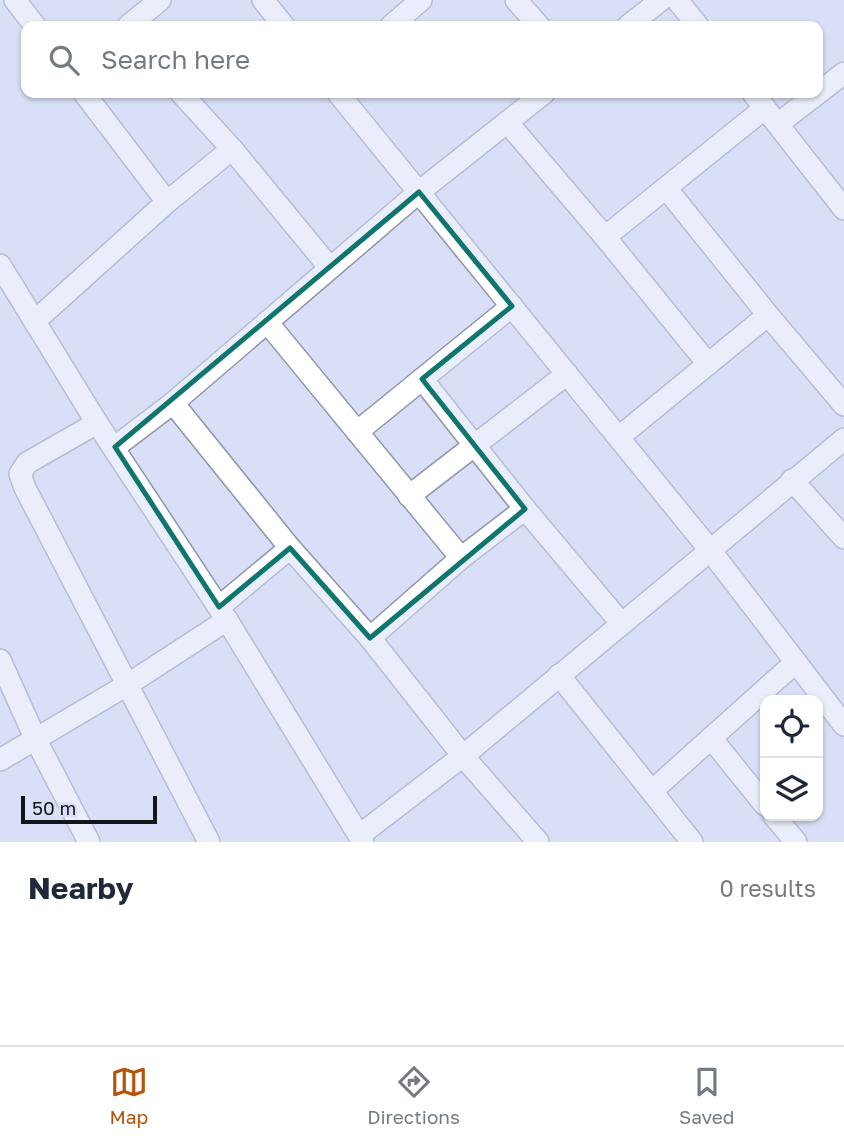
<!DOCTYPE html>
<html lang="en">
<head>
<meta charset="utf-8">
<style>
  :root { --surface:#fff; --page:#f6f6f7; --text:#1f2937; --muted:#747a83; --line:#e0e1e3; --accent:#b45309 }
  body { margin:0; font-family:"Golos Text",sans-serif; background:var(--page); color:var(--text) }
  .controls { position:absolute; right:21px; bottom:21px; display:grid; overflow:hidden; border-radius:14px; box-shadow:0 2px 5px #0004 }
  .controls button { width:63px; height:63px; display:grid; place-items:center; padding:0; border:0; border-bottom:2px solid var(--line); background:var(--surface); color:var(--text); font:35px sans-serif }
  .scale { position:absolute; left:21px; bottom:18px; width:136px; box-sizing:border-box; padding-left:7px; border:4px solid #13151d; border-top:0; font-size:19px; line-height:24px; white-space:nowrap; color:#13151d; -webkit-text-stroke:5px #d8dff6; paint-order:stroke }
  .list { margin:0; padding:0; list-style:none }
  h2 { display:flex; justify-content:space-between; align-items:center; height:91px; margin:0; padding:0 28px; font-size:30px }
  h2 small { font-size:23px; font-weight:400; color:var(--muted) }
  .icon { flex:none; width:38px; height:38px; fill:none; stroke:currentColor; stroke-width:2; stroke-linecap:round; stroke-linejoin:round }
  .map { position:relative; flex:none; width:844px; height:842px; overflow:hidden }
  .search { position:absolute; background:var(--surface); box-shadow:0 2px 5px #0004; left:21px; right:21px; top:21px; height:77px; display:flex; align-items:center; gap:18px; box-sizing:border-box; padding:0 24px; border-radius:14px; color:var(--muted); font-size:26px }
  .sheet { height:203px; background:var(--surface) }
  nav { display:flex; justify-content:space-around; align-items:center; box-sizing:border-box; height:98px; border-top:2px solid var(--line); background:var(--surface); font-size:19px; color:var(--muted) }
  nav a { display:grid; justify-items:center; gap:4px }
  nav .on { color:var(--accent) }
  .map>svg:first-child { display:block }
</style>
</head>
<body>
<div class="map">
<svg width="844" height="842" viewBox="0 0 844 842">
  <rect width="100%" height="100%" fill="#d8dff6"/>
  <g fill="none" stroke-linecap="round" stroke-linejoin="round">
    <defs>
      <g id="minor">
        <polyline points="15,0 35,26"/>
        <polyline points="263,0 284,26"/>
        <polyline points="516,0 539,26"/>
        <polyline points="677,0 698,26"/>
        <polyline points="128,26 160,0"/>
        <polyline points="391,26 421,0"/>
        <polyline points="628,26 661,0"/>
        <polyline points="84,93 167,202"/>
        <polyline points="181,93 232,149 330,268"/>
        <polyline points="338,93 710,550 844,725"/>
        <polyline points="753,93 844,209"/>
        <polyline points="507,122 605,237 708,364"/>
        <polyline points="778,124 844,73"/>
        <polyline points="666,188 768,315 844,405"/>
        <polyline points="605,237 765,108"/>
        <polyline points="0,265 97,423 227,620 363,842"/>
        <polyline points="36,320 167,202 232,149"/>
        <polyline points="267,322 461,558"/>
        <polyline points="422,379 525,509 621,623"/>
        <polyline points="173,403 290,548 370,638 463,756 538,842"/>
        <polyline points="97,423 27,463 20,474 25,488 209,842"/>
        <polyline points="357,432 512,306"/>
        <polyline points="619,437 768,315"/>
        <polyline points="115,447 173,403 419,192 544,93"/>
        <polyline points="792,480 844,538"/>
        <polyline points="409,496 567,374"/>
        <polyline points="219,607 290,548"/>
        <polyline points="370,638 461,558 525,509"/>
        <polyline points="0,660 36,740 89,842"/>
        <polyline points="559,675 692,842"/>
        <polyline points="711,738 765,805"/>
        <polyline points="0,760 127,685 227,620"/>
        <polyline points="652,791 796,662"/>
        <polyline points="774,816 796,842"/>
        <polyline points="361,834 463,756 844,439"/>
      </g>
    </defs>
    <use href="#minor" stroke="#8e95aa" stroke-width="24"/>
    <use href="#minor" stroke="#fff" stroke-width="21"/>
  </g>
  <path d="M0 0H844V842H0ZM 419,192 L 512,306 L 422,379 L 525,509 L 370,638 L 290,548 L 219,607 L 115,447 Z" fill="#d8dff6" fill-opacity=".55" fill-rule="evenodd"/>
  <path fill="none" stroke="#0f766e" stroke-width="5" stroke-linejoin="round" d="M 419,192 L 512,306 L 422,379 L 525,509 L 370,638 L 290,548 L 219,607 L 115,447 Z"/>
</svg>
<div class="controls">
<button><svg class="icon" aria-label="locate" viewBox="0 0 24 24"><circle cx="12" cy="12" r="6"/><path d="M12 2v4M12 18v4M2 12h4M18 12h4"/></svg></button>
<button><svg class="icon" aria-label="layers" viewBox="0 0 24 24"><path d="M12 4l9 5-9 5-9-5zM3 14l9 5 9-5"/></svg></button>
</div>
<div class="scale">50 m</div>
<div class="search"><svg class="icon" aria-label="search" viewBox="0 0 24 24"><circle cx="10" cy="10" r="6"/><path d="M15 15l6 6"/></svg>Search here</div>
</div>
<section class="sheet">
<h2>Nearby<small>0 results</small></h2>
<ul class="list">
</ul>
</section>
<nav>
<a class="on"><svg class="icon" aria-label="map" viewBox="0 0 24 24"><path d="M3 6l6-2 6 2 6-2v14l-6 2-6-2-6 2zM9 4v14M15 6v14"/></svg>Map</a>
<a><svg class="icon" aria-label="directions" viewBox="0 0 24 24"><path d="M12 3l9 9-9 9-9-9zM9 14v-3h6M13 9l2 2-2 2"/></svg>Directions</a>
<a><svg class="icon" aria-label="saved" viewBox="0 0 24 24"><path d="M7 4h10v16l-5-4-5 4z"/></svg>Saved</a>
</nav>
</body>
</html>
